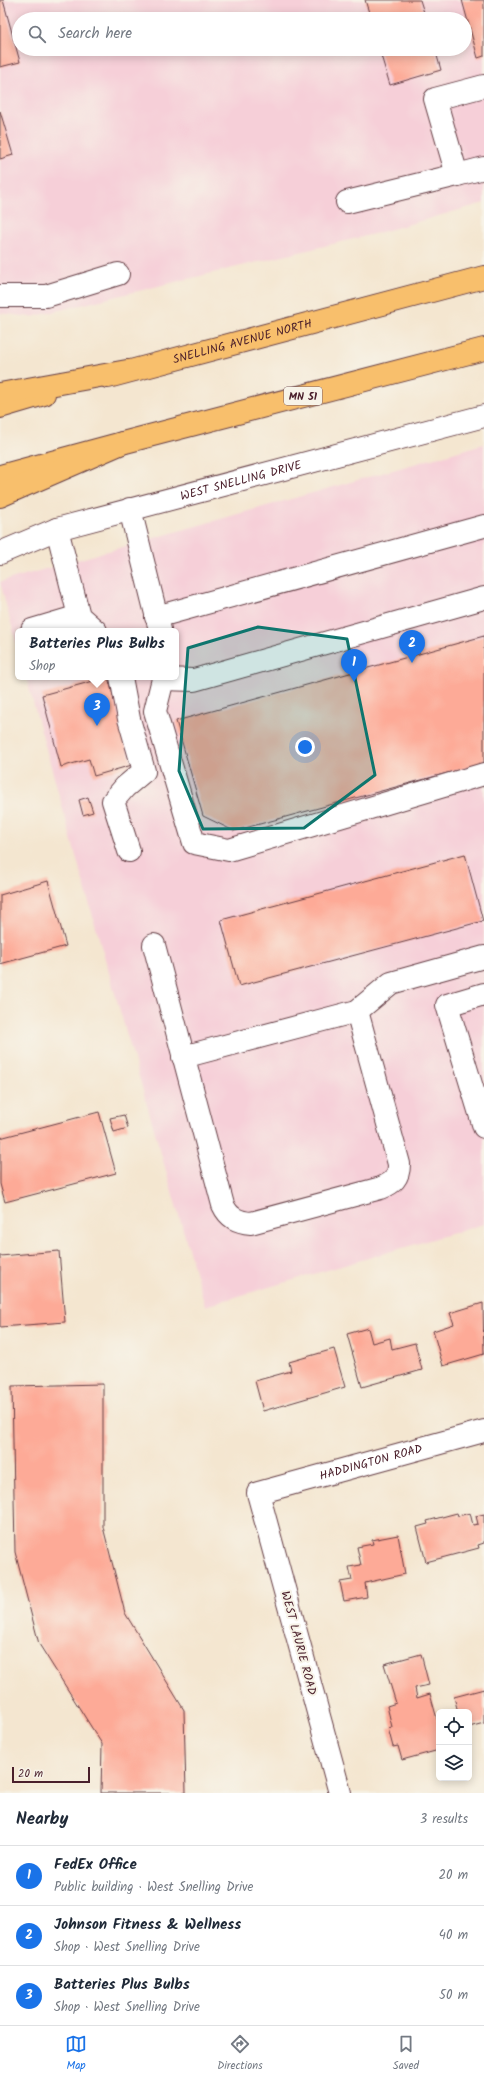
<!DOCTYPE html>
<html lang="en">
<head>
<meta charset="utf-8">
<style>
  :root { --surface:#fff; --page:#f6f6f7; --text:#1f2937; --muted:#747a83; --line:#e0e1e3; --accent:#1a73e8 }
  body { margin:0; font-family:Kalam,sans-serif; background:var(--page); color:var(--text) }
  .controls { position:absolute; right:12px; bottom:12px; display:grid; overflow:hidden; border-radius:6px; box-shadow:0 2px 10px #0003 }
  .controls button { width:36px; height:36px; display:grid; place-items:center; padding:0; border:0; border-bottom:1px solid var(--line); background:var(--surface); color:var(--text); font:20px sans-serif }
  .scale { position:absolute; left:12px; bottom:10px; width:78px; box-sizing:border-box; padding-left:4px; border:2px solid #4a1f2b; border-top:0; font-size:11px; line-height:14px; white-space:nowrap; color:#4a1f2b; -webkit-text-stroke:3px #f7f3e8; paint-order:stroke }
  .you { position:absolute; left:305px; top:747px; width:14px; height:14px; margin:-10px; border:3px solid #fff; border-radius:50%; background:#1a73e8; box-shadow:0 0 0 6px #1a73e833 }
  .badge { display:grid; place-items:center; width:26px; height:26px; border-radius:50%; background:var(--accent); color:#fff; font-size:13px; font-weight:700 }
  .pin { position:absolute; translate:-50% -33px; filter:drop-shadow(0 1px 2px #0008) }
  .pin::after { content:''; position:absolute; top:21px; width:14px; height:12px; background:inherit; clip-path:polygon(0 0,100% 0,50% 100%) }
  .popup { position:absolute; left:15px; top:628px; width:164px; height:52px; box-sizing:border-box; display:grid; place-content:center; border-radius:6px; background:var(--surface); filter:drop-shadow(0 1px 3px #0005); font-size:13px; white-space:nowrap; color:var(--muted) }
  .popup b { font-size:15px; color:var(--text) }
  .popup::after { content:''; position:absolute; left:50%; top:100%; margin-left:-8px; border:8px solid transparent; border-top-color:var(--surface) }
  .list { margin:0; padding:0; list-style:none }
  h2 { display:flex; justify-content:space-between; align-items:center; height:52px; margin:0; padding:0 16px; font-size:17px }
  h2 small { font-size:13px; font-weight:400; color:var(--muted) }
  .list li { display:grid; grid-template-columns:26px 1fr auto; gap:12px; align-items:center; box-sizing:border-box; height:60px; padding:0 16px; border-top:1px solid var(--line) }
  .list b { display:block; font-size:15px; white-space:nowrap }
  .list p { margin:0; font-size:13px; white-space:nowrap; color:var(--muted) }
  .list em { font-size:13px; font-style:normal; color:var(--muted) }
  .icon { flex:none; width:22px; height:22px; fill:none; stroke:currentColor; stroke-width:2; stroke-linecap:round; stroke-linejoin:round }
  .map { position:relative; flex:none; width:484px; height:1793px; overflow:hidden }
  .search { position:absolute; background:var(--surface); box-shadow:0 2px 10px #0003; left:12px; right:12px; top:12px; height:44px; display:flex; align-items:center; gap:10px; box-sizing:border-box; padding:0 14px; border-radius:22px; color:var(--muted); font-size:15px }
  .sheet { height:232px; background:var(--surface) }
  nav { display:flex; justify-content:space-around; align-items:center; box-sizing:border-box; height:56px; border-top:1px solid var(--line); background:var(--surface); font-size:11px; color:var(--muted) }
  nav a { display:grid; justify-items:center; gap:2px }
  nav .on { color:var(--accent) }
  .map>svg:first-child { display:block }
</style>
</head>
<body>
<div class="map">
<svg width="484" height="1793" viewBox="0 0 484 1793">
  <rect width="100%" height="100%" fill="#f7f3e8"/>
  <filter id="ink" filterUnits="userSpaceOnUse"><feTurbulence type="fractalNoise" baseFrequency=".025" numOctaves="2"/><feDisplacementMap in="SourceGraphic" scale="8" xChannelSelector="R" yChannelSelector="G"/><feConvolveMatrix kernelMatrix="1 2 1 2 8 2 1 2 1" color-interpolation-filters="sRGB"/></filter>
  <filter id="wash" filterUnits="userSpaceOnUse"><feTurbulence type="fractalNoise" baseFrequency=".012" numOctaves="4" result="noise"/><feDisplacementMap in="SourceGraphic" scale="16" xChannelSelector="R" yChannelSelector="G"/><feGaussianBlur stdDeviation="0.9" result="paint"/><feColorMatrix in="noise" values="0 0 0 0 0 0 0 0 0 0 0 0 0 0 0 0 0 1.4 0 .05"/><feComposite in="paint" operator="in"/></filter>
  <g filter="url(#wash)">
    <rect width="100%" height="100%" fill="#f4e6d0"/>
    <g fill="#f6cfd8" fill-rule="evenodd">
      <path d="M 0,0 L 484,0 L 484,203 L 378,233 L 31,317 L 0,313 ZM 19,19 L 465,19 L 465,49 L 19,49 Z"/>
      <polygon points="484,444 484,1224 205,1306 95,924 26,677 176,677 176,631 18,631 18,649 0,582"/>
    </g>
    <g id="blocks">
      <g fill="#fdaa97">
        <polygon points="0,0 3,0 20,62 0,67"/>
        <polygon points="365,0 420,0 426,19 371,19"/>
        <polygon points="462,0 484,0 484,56 478,58"/>
        <polygon points="379,49 435,49 441,70 390,85"/>
        <polygon points="0,111 13,155 0,159"/>
        <polygon points="484,636 484,763 234,831 203,816 176,721"/>
        <polygon points="108,677 132,765 94,776 89,759 61,767 42,695"/>
        <polygon points="88,797 93,812 83,815 79,800"/>
        <polygon points="465,854 483,921 239,986 221,920"/>
        <polygon points="48,881 66,946 0,964 0,895"/>
        <polygon points="99,1112 116,1173 5,1202 0,1184 0,1138"/>
        <polygon points="124,1115 128,1128 114,1132 110,1118"/>
        <polygon points="59,1251 65,1322 0,1327 0,1256"/>
        <polygon points="483,1303 484,1354 443,1366 433,1331 454,1324 450,1313"/>
        <polygon points="368,1328 372,1343 390,1338 392,1349 415,1343 422,1370 362,1387 347,1334"/>
        <polygon points="334,1349 345,1387 263,1411 255,1381 291,1371 289,1362"/>
        <polygon points="103,1384 103,1527 125,1613 184,1710 186,1793 101,1793 102,1744 39,1644 15,1552 12,1386"/>
        <polygon points="457,1513 458,1516 470,1513 473,1525 478,1524 476,1516 484,1514 484,1543 478,1545 479,1548 426,1562 417,1527 428,1524 427,1521"/>
        <polygon points="398,1535 405,1574 365,1583 367,1597 344,1601 340,1582 352,1580 349,1567 361,1565 357,1547 373,1544 372,1540"/>
        <polygon points="421,1654 429,1685 415,1688 417,1698 430,1694 439,1726 439,1750 402,1760 398,1746 393,1747 388,1728 392,1727 387,1706 396,1703 384,1664"/>
        <polygon points="484,1689 484,1723 469,1727 469,1712 458,1712 454,1697"/>
      </g>
    </g>
  </g>
  <g filter="url(#ink)">
    <use href="#blocks" fill-opacity="0" stroke="#643d44" stroke-width="1"/>
    <g fill="none" stroke-linecap="round" stroke-linejoin="round">
      <defs>
        <g id="minor">
          <polyline points="457,175 484,168"/>
          <polyline points="347,202 457,175 435,99 484,86"/>
          <polyline points="0,296 46,296 118,274"/>
          <polyline points="130,509 160,630"/>
          <polyline points="57,529 79,616 96,631"/>
          <path id="s1" d="M 0,553 L 57,529 L 484,416"/>
          <polyline points="156,617 484,526"/>
          <polyline points="32,630 79,616"/>
          <polyline points="121,677 129,719 144,771 125,787 113,801 129,851"/>
          <polyline points="163,677 163,679 194,680 484,598"/>
          <polyline points="163,679 155,711 194,843 229,850 484,774"/>
          <path d="M 154,945 L 223,1205 C 229,1218 238,1222 251,1223 L 381,1188 C 393,1183 399,1178 399,1164 L 357,1011"/>
          <polyline points="484,994 447,1005 484,1127"/>
          <polyline points="183,1057 357,1011 391,983 484,957"/>
          <path id="s2" d="M 340,1793 L 258,1493 L 484,1431"/>
        </g>
        <g id="major">
          <path id="s3" d="M 108,377 L 484,277"/>
          <polyline points="0,407 44,394"/>
          <polyline points="0,476 122,443 484,349"/>
        </g>
        <g id="highway">
          <polyline points="0,394 127,371"/>
          <polyline points="0,496 122,443"/>
        </g>
      </defs>
      <use href="#minor" stroke="#643d44" stroke-width="24"/>
      <use href="#major" stroke="#643d44" stroke-width="24"/>
      <use href="#highway" stroke="#643d44" stroke-width="24"/>
      <use href="#minor" stroke="#fff" stroke-width="22"/>
      <use href="#major" stroke="#f8bf6c" stroke-width="22"/>
      <use href="#highway" stroke="#f8bf6c" stroke-width="22"/>
    </g>
  </g>
  <path fill="#0f766e" fill-opacity="0.2" stroke="#0f766e" stroke-width="3" stroke-linejoin="round" d="M 258,627 L 347,639 L 375,775 L 304,828 L 203,829 L 179,771 L 188,648 Z"/>
  <g text-anchor="middle" stroke-width="4" stroke-linejoin="round" paint-order="stroke">
    <rect fill="#f7f3e8" stroke="#7e5f64" stroke-width="1" x="284" y="387" width="38" height="18" rx="3"/>
    <g font-size="11" font-weight="bold" fill="#4a1f2b">
      <text x="303" y="400">MN 51</text>
    </g>
    <g font-size="12" fill="#4a1f2b" stroke="#f7f3e8">
      <text dy="4" stroke="none"><textPath href="#s3" startOffset="139">SNELLING AVENUE NORTH</textPath></text>
      <text dy="4" stroke="none"><textPath href="#s1" startOffset="252">WEST SNELLING DRIVE</textPath></text>
      <text dy="4" stroke="none"><textPath href="#s2" startOffset="428">HADDINGTON ROAD</textPath></text>
      <text transform="translate(299 1643) rotate(75)" y="4">WEST LAURIE ROAD</text>
    </g>
  </g>
</svg>
<div class="controls">
<button><svg class="icon" aria-label="locate" viewBox="0 0 24 24"><circle cx="12" cy="12" r="6"/><path d="M12 2v4M12 18v4M2 12h4M18 12h4"/></svg></button>
<button><svg class="icon" aria-label="layers" viewBox="0 0 24 24"><path d="M12 4l9 5-9 5-9-5zM3 14l9 5 9-5"/></svg></button>
</div>
<div class="scale">20 m</div>
<div class="you"></div>
<div class="pin badge" style="left:354px;top:682px">1</div>
<div class="pin badge" style="left:412px;top:663px">2</div>
<div class="pin badge" style="left:97px;top:726px">3</div>
<div class="popup"><b>Batteries Plus Bulbs</b>Shop</div>
<div class="search"><svg class="icon" aria-label="search" viewBox="0 0 24 24"><circle cx="10" cy="10" r="6"/><path d="M15 15l6 6"/></svg>Search here</div>
</div>
<section class="sheet">
<h2>Nearby<small>3 results</small></h2>
<ul class="list">
<li><span class="badge">1</span><div><b>FedEx Office</b><p>Public building · West Snelling Drive</p></div><em>20 m</em></li>
<li><span class="badge">2</span><div><b>Johnson Fitness &amp; Wellness</b><p>Shop · West Snelling Drive</p></div><em>40 m</em></li>
<li><span class="badge">3</span><div><b>Batteries Plus Bulbs</b><p>Shop · West Snelling Drive</p></div><em>50 m</em></li>
</ul>
</section>
<nav>
<a class="on"><svg class="icon" aria-label="map" viewBox="0 0 24 24"><path d="M3 6l6-2 6 2 6-2v14l-6 2-6-2-6 2zM9 4v14M15 6v14"/></svg>Map</a>
<a><svg class="icon" aria-label="directions" viewBox="0 0 24 24"><path d="M12 3l9 9-9 9-9-9zM9 14v-3h6M13 9l2 2-2 2"/></svg>Directions</a>
<a><svg class="icon" aria-label="saved" viewBox="0 0 24 24"><path d="M7 4h10v16l-5-4-5 4z"/></svg>Saved</a>
</nav>
</body>
</html>
